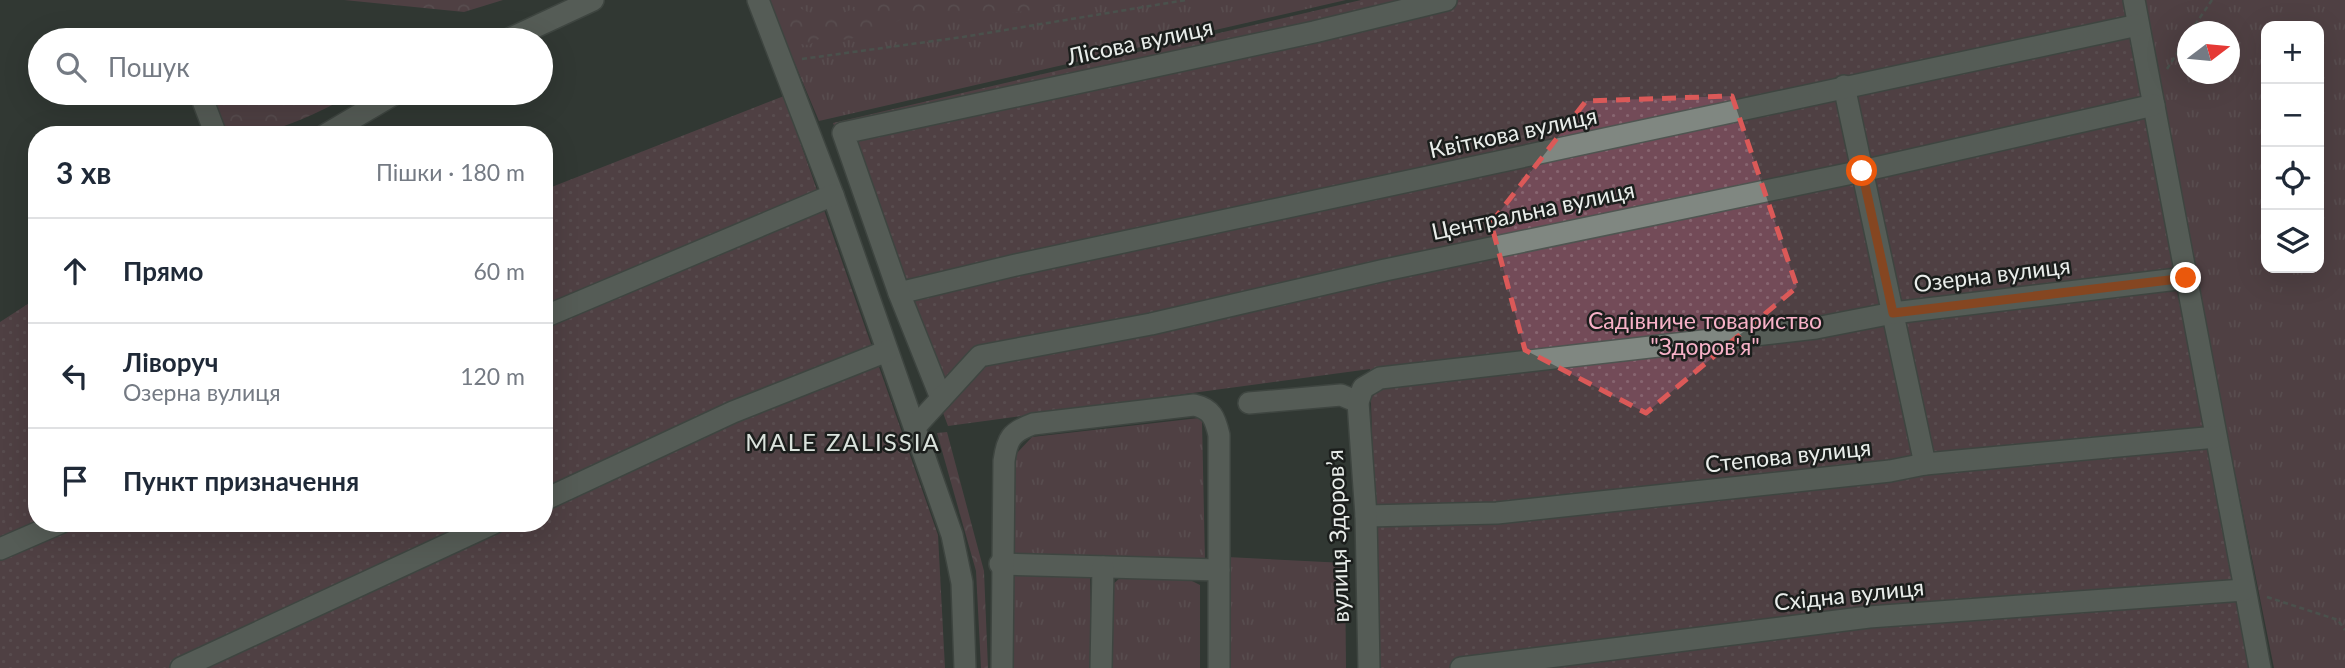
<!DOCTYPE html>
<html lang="uk">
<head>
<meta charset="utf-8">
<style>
  :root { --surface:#fff; --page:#f6f6f7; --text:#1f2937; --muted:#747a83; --line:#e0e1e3 }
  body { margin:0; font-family:Lato,sans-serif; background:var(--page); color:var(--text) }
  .controls { position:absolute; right:21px; top:21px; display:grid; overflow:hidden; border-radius:14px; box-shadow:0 7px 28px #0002 }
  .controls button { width:63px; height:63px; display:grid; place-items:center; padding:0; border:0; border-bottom:2px solid var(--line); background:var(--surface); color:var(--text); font:35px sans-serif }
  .compass { position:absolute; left:2177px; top:21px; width:63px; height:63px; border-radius:50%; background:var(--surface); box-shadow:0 7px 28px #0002; rotate:74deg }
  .stop { position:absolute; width:21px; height:21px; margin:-16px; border:5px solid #ea580c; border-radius:50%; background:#fff }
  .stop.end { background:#ea580c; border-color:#fff; box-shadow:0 2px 7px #0008 }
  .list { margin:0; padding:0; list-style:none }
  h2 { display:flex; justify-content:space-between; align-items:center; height:91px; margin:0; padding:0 28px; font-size:30px }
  h2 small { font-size:23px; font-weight:400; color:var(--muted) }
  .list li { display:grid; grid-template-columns:46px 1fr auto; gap:21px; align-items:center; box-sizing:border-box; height:105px; padding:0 28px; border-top:2px solid var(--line) }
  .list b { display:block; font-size:26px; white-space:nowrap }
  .list p { margin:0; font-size:23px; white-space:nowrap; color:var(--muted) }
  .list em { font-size:23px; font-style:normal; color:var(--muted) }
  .icon { flex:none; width:38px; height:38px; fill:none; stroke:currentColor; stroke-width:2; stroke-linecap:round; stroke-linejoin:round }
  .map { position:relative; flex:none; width:2345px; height:668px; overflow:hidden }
  .search { position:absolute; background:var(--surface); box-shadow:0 7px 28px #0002; left:28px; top:28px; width:525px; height:77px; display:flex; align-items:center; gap:18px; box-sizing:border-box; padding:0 24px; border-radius:38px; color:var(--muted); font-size:26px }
  .panel { position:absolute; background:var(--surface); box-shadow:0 7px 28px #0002; left:28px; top:126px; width:525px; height:406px; border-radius:28px }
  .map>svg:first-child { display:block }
</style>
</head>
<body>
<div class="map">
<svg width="2345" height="668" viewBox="0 0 2345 668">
  <defs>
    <pattern id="grass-tufts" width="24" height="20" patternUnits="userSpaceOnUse" patternTransform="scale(1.75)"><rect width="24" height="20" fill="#734b58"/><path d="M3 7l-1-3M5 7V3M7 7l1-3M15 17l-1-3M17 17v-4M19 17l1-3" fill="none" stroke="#876570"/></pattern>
    <pattern id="forest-crowns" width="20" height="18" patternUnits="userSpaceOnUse" patternTransform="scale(1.75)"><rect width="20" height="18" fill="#734b58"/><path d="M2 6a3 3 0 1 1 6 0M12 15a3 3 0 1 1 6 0" fill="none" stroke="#876570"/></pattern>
    <pattern id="garden-dots" width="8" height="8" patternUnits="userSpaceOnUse" patternTransform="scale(1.75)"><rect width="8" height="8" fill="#734b58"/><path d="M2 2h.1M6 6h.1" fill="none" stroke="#876570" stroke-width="1.8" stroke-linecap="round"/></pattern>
  </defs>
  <rect width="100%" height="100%" fill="#313833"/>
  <g fill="url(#grass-tufts)" fill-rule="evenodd">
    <polygon points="768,0 1346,0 819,121"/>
    <path d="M 2140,0 L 2345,0 L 2345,668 L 2274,668 ZM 2266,26 L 2319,26 L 2319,268 L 2266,268 ZM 2188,32 L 2230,32 L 2230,74 L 2188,74 Z"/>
    <polygon points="1199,418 1202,421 1205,561 1016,555 1006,539 1015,455 1032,437"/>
    <polygon points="1227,557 1345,563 1346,668 1228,668"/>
    <polygon points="1018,572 1090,577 1092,668 1011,668 1008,581"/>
    <polygon points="1121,577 1188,579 1200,585 1200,668 1111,668 1111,586"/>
  </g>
  <g fill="url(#forest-crowns)">
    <polygon points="344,0 503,0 464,12"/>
    <path d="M 872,0 L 1095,0 L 961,21 L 912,14 L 875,32 L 846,40 L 827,34 L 809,45 L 789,43 L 777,26 L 777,11 C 798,0 801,12 819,16 C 836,19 857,7 872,0 Z"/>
    <polygon points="207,31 327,40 205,40"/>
    <path d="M 210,93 L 355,93 C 319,112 277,135 235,135 L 215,117 Z"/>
    <polygon points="947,432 984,571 988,668 981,668 976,571 937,433"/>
  </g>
  <g fill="url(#garden-dots)">
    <polygon points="1361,0 2129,0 2254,668 1379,668 1370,369 948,426 833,123"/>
    <polygon points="784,96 938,535 945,668 0,668 0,322 37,298 37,523 544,523 544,190"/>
  </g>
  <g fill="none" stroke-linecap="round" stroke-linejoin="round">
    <defs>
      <g id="minor">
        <polyline points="758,0 833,195 952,535 962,583 965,668"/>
        <polyline points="2134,0 2260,668"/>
        <polyline points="507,40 593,0"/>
        <polyline points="1844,86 1925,464"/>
        <polyline points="200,93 216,135"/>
        <polyline points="325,135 396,93"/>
        <polyline points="899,293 1016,265 2138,25"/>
        <polyline points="544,317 833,195"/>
        <polyline points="941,398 899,293 843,133 1314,32 1446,0"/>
        <polyline points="1249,403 1341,395 1358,402"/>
        <polyline points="915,427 980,356 1151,324 1385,270 1862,171 2154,105"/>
        <polyline points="544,500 733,412 887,351"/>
        <polyline points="1366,516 1497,513 1890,471 1925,464 2216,437"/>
        <polyline points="0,549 60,523"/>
        <polyline points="1000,564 1219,570"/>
        <polyline points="181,668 494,523"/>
        <path d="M 1002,668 L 1004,461 C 1007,439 1011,432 1033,424 L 1194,405 C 1212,409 1215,418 1219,435 L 1219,668"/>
        <polyline points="1101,668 1103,567"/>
        <polyline points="1369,668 1366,516 1358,402 1363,388 1380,378 1816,328 1893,313 2186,278"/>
        <polyline points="1461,668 1869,617 2244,590"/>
      </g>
    </defs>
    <use href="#minor" stroke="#4f5551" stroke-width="24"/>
    <g stroke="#696f6b" stroke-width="2.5" stroke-dasharray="5 3.5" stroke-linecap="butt">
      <polyline points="2190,32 2212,0"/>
      <polyline points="802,59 963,37 1186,0"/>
      <polyline points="2167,69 2188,36"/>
      <polyline points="2267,597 2338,620 2345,630"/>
    </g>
    <use href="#minor" stroke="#808781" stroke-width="21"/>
  </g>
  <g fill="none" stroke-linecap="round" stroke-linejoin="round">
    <polyline stroke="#ea580c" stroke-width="9" points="1862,171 1893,313 2186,278"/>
  </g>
  <path d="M0 0H2345V668H0ZM 1732,96 L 1797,287 L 1646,413 L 1525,350 L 1491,223 L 1586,101 Z" fill="#313833" fill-opacity=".55" fill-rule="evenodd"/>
  <path fill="none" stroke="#db5958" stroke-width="5" stroke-dasharray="14 9" stroke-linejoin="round" d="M 1732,96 L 1797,287 L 1646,413 L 1525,350 L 1491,223 L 1586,101 Z"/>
  <g text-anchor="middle" stroke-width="5" stroke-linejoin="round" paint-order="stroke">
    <g font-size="23" fill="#e9edea" stroke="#1b1e1c">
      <text transform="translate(1140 42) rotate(-12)" y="8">Лісова вулиця</text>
      <text transform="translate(1513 133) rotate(-12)" y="8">Квіткова вулиця</text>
      <text transform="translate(1533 211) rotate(-12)" y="8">Центральна вулиця</text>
      <text transform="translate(1992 275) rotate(-7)" y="8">Озерна вулиця</text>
      <text transform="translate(1788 456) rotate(-6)" y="8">Степова вулиця</text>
      <text transform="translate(1338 536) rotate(-92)" y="8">вулиця Здоровʼя</text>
      <text transform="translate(1849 595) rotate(-6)" y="8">Східна вулиця</text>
    </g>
    <g font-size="23" fill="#f8b2c8" stroke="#1b1e1c">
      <text x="1705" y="329">Садівниче товариство<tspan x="1705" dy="26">"Здоров'я"</tspan></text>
    </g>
    <g font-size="24" letter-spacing="2" fill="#dbe3dd" stroke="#1b1e1c">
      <text x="843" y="451">MALE ZALISSIA</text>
    </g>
  </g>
</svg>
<div class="controls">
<button>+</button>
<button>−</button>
<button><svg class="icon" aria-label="locate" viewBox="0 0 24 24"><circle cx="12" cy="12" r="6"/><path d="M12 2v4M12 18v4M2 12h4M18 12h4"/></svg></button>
<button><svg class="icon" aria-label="layers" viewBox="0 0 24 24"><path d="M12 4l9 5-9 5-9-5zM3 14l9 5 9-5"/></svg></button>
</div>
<svg class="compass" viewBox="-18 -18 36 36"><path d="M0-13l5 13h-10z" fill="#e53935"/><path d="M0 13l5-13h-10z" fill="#747a83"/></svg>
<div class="stop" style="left:1862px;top:171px"></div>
<div class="stop end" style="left:2186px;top:278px"></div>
<div class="search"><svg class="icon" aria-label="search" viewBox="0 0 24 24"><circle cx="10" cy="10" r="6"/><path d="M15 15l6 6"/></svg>Пошук</div>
<section class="panel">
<h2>3 хв<small>Пішки · 180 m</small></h2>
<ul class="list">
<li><svg class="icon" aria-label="ahead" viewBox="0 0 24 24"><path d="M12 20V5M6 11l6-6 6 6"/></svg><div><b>Прямо</b></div><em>60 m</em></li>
<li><svg class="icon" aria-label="left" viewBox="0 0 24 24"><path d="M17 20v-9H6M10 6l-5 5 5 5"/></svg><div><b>Ліворуч</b><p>Озерна вулиця</p></div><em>120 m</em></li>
<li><svg class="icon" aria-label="arrive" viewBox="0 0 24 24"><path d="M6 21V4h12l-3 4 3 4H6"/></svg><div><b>Пункт призначення</b></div></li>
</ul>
</section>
</div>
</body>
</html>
